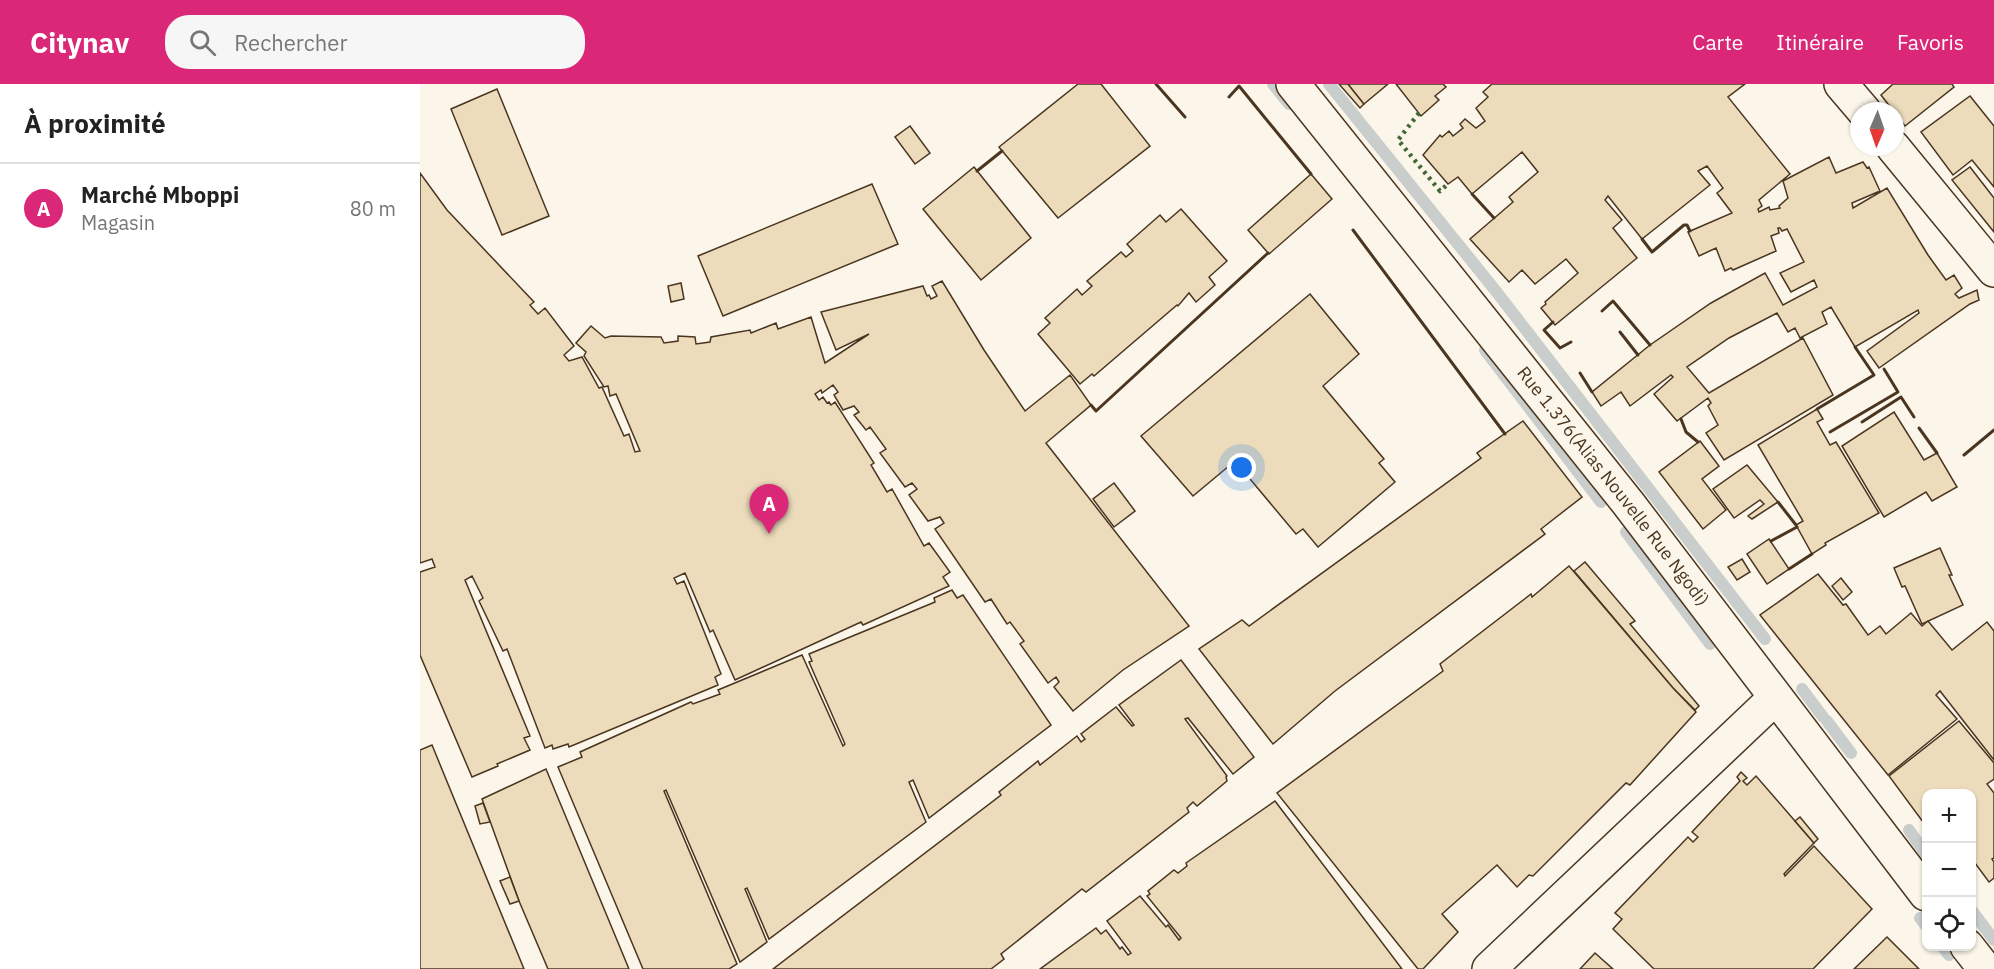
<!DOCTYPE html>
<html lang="fr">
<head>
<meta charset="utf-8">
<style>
  :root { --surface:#fff; --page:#f6f6f6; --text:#222; --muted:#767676; --line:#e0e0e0; --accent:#db2777 }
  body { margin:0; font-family:"IBM Plex Sans",sans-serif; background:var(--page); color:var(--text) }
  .controls { position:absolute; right:18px; bottom:18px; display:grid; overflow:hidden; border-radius:12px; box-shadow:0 2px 4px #0004 }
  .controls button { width:54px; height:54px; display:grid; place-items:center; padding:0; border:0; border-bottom:2px solid var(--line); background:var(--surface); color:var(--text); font:30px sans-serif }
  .compass { position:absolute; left:1430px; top:18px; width:54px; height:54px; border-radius:50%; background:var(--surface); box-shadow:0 2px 4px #0004; rotate:182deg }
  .you { position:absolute; left:822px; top:384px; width:21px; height:21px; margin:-15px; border:4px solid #fff; border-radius:50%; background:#1a73e8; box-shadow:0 0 0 9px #1a73e833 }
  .badge { display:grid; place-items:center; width:39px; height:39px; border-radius:50%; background:var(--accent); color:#fff; font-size:20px; font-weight:700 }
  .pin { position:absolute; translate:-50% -50px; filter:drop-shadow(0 2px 3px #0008) }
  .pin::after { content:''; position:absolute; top:32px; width:21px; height:18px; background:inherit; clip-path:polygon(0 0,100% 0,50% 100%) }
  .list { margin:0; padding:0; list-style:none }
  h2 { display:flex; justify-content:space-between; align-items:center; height:78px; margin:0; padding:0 24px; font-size:26px }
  h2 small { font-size:20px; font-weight:400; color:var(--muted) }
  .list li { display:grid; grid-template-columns:39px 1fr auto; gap:18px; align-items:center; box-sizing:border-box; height:90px; padding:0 24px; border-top:2px solid var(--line) }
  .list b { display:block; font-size:22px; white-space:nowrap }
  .list p { margin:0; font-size:20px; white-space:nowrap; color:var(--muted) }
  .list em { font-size:20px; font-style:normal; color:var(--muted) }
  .icon { flex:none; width:33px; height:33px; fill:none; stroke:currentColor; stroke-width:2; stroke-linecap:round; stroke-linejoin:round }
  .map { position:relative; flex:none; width:1574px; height:885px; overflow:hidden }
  header { display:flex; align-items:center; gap:36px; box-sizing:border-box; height:84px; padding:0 30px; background:var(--accent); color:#fff }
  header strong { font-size:28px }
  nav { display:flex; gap:33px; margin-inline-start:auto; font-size:21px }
  .search { width:420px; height:54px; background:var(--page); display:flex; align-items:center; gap:15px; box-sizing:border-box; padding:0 21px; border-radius:24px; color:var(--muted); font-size:22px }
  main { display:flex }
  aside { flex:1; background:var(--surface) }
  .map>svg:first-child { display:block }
</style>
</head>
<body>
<header>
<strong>Citynav</strong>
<div class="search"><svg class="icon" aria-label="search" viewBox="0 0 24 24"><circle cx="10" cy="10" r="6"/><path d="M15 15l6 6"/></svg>Rechercher</div>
<nav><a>Carte</a><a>Itinéraire</a><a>Favoris</a></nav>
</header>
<main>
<aside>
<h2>À proximité<small></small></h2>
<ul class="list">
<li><span class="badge">A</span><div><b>Marché Mboppi</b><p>Magasin</p></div><em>80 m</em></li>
</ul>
</aside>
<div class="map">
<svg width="1574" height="885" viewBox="0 0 1574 885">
  <rect width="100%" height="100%" fill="#fbf6e9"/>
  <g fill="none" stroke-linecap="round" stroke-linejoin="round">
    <g stroke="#c9cecd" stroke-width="12">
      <polyline points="853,0 869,20"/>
      <polyline points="909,0 1075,206 1345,555"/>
      <polyline points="1065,266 1181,418"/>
      <polyline points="1206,448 1290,560"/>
      <polyline points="1382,605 1403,633"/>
      <polyline points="1407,637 1431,669"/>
      <polyline points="1489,746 1506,770"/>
      <polyline points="1552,827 1574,856"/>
      <polyline points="1500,834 1506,842"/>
      <polyline points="1522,862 1529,871"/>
    </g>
  </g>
  <g fill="#ecdcbc" stroke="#4a3520" stroke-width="1.5">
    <polygon points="658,0 681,0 730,62 638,134 579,63"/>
    <polygon points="919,0 928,0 944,20 940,24"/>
    <polygon points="928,0 968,0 944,20"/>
    <polygon points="976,0 1023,0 1026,3 1015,12 1019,16 1001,32"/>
    <polygon points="1072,0 1325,0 1308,13 1370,90 1339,116 1342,122 1338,125 1339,128 1349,123 1350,126 1360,124 1359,122 1368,114 1363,97 1409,73 1416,89 1443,78 1447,84 1449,83 1460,107 1432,119 1433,124 1467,104 1508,171 1526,196 1534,191 1542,204 1535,210 1539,214 1557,206 1559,216 1550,220 1459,284 1447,267 1499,229 1498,226 1435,263 1411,223 1402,228 1407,240 1380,254 1375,244 1368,248 1357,229 1309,254 1267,283 1289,309 1383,254 1413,311 1304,376 1286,349 1298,341 1288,322 1291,319 1288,314 1257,337 1234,310 1253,293 1251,291 1210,322 1201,308 1181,322 1172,308 1230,261 1291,219 1345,189 1363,221 1397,203 1394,196 1371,208 1360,189 1384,178 1367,145 1362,147 1360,144 1358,144 1359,149 1351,152 1356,167 1313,186 1311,184 1305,187 1296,164 1279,172 1268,148 1312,129 1297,109 1303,104 1287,82 1278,87 1290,101 1222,155 1188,112 1185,116 1202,136 1193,144 1217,174 1135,241 1121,224 1126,220 1125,218 1158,189 1146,175 1115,200 1102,186 1089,198 1050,155 1093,118 1089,113 1118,88 1102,68 1052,110 1038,93 1028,100 1003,71 1020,51 1022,53 1029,47 1033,52 1043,44 1040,40 1045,35 1056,44 1065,37 1056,24 1068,13 1063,8"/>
    <polygon points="1473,0 1532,0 1534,3 1485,42 1461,11"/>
    <polygon points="77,5 129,132 82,151 31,25"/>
    <polygon points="1550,12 1574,42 1574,103 1552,76 1533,91 1501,48"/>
    <polygon points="490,42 510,69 495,80 475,53"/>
    <polygon points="554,83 611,154 561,196 503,125"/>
    <polygon points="1550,83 1574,114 1574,148 1532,96"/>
    <polygon points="0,89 27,126 114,218 110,221 118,230 125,224 154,262 144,271 149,277 162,273 179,304 182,303 204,352 209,350 215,368 220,367 196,310 190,312 188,302 184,303 164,272 166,268 156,259 171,242 185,254 191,252 241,253 244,259 258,257 258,252 275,253 276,260 290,258 291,253 330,246 331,249 356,239 358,245 391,233 405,279 449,250 416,266 401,228 503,202 507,212 509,211 511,215 517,212 512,202 522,197 564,266 605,327 650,291 671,321 626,359 769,542 703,586 653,627 634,603 639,598 636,593 628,599 600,560 604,557 590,538 587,540 571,515 565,518 515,445 524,439 520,433 508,437 489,411 497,405 492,399 485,403 460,369 466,365 450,343 446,346 434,331 439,328 434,322 423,326 414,311 418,308 413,301 402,309 401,306 395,310 399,316 403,313 407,319 409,318 411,321 415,318 454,379 451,381 467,408 472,405 504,462 509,459 530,488 523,493 529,502 443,541 441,538 315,596 293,546 290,548 265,489 254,494 257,500 264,497 301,590 295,593 298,601 149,663 148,660 133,665 132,661 125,664 87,565 83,567 59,517 63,514 52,492 45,496 110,652 104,654 110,666 77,680 78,682 52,693 0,571 0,488 15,483 12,475 0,479"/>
    <polygon points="891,90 912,115 849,170 828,146"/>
    <polygon points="452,100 478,160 303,232 278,172"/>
    <polygon points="761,125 807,177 789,193 795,201 776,218 769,209 758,222 757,221 674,292 672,290 660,300 618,250 630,239 625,234 657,205 662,211 672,202 667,197 701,168 706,173 713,167 707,160 740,131 746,138"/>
    <polygon points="261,199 264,215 251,218 248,202"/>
    <polygon points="890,210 939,270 903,302 964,375 959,379 975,398 898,463 883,445 876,450 815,377 773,412 721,352"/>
    <polygon points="1397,325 1403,335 1397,338 1410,361 1416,358 1459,429 1405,459 1406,461 1392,470 1376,441 1383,437 1338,361"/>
    <polygon points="1474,328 1504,376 1517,369 1537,403 1512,417 1506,408 1464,433 1422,362"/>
    <polygon points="1103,337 1162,413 1121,445 1125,450 915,607 853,660 779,565 822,536 829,542 1061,374 1057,369"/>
    <polygon points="1280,357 1299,382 1282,395 1306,426 1283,445 1239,388"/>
    <polygon points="1327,381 1358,418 1332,435 1328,432 1344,420 1340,416 1314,434 1293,405"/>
    <polygon points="694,399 715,427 694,443 673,415"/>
    <polygon points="1349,455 1369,485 1347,500 1327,470"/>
    <polygon points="1520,464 1532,491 1529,491 1543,521 1502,540 1485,502 1482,503 1474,484"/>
    <polygon points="1322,475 1330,488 1317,496 1308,483"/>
    <polygon points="1165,478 1215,537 1210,540 1279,622 1275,626 1253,604 1154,487"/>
    <polygon points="1149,482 1253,604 1276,628 1210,701 1206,699 1113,792 1109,791 1097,803 1077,781 1022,830 1038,848 1003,885 998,885 857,709 1023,587 1020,580 1111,510 1112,513"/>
    <polygon points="1398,490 1423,521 1426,520 1448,551 1460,542 1466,550 1491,529 1502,542 1508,537 1532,566 1567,538 1574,547 1574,676 1520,607 1516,611 1537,635 1468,691 1340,531"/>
    <polygon points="1421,494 1432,508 1423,516 1412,502"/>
    <polygon points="532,506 537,514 543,511 631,641 509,734 493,696 489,698 506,738 349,855 327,804 325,805 347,858 320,878 246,706 244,707 317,880 309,885 223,885 138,683 162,673 160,668 271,618 273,620 300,610 298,606 382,571 423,662 425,660 389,578 392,577 389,570 515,518 514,514"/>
    <polygon points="761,576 834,673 813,690 768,634 765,635 807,692 806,693 807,697 777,722 773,718 767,724 769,728 666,808 662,805 581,870 584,875 571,885 353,885 581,711 579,708 618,677 620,681 657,652 661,658 665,655 661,650 696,623 712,642 714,641 699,621"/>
    <polygon points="1539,637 1574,679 1574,695 1567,700 1574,709 1574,774 1572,775 1574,778 1574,794 1569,798 1552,775 1552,710 1506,710 1506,742 1469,692"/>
    <polygon points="12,661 104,885 0,885 0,666"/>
    <polygon points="126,685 209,885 128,885 99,817 62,715"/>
    <polygon points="1321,688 1327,694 1323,697 1327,701 1336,692 1394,759 1364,790 1365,792 1394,762 1452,825 1393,885 1234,885 1193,845 1202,835 1195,829 1268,753 1273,758 1278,753 1272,748 1320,697 1317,693"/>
    <polygon points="855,717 982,885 620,885 676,844 681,850 686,846 700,865 702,863 708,871 711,869 687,837 720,812 746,843 748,841 759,856 761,854 727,812 730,810 728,807 754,786 758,789 767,782 766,779"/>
    <polygon points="63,719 70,738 60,740 55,722"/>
    <polygon points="1380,733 1398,755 1394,759 1375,737"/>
    <polygon points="90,793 99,817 90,820 80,797"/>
    <polygon points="1467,853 1499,885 1434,885"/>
    <polygon points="1175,869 1193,885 1160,885"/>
  </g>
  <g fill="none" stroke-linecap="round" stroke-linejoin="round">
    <defs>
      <g id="minor">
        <path id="s1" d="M 873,0 L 1208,419 L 1506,810"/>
        <polyline points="1421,0 1444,27"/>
        <polyline points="1473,63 1574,186"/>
        <polyline points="1547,862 1565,885"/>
        <polyline points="1069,885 1355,614"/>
      </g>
    </defs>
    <use href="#minor" stroke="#4a3520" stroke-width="36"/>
    <use href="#minor" stroke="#fbf6e9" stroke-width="33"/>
    <polyline stroke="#436837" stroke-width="4.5" stroke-dasharray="3 4.5" stroke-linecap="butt" points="999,29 978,56 1020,107 1028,100"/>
    <g stroke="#4a3520" stroke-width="3">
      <polyline points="736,0 765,33"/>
      <polyline points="809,13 819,2 891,90"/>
      <polyline points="557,87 582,67"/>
      <polyline points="1052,110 1074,134"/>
      <polyline points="933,146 1085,350"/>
      <polyline points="1222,155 1232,168 1264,141 1267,141 1270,147"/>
      <polyline points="1182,227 1193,217 1230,261"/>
      <polyline points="1133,238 1124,246 1140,264 1151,258"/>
      <polyline points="1200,248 1218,271"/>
      <polyline points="1160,289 1172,308"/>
      <polyline points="671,321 676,327 848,169"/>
      <polyline points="1397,325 1454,291 1435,263"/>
      <polyline points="1261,335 1266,348 1278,358"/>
      <polyline points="1442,338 1481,313 1494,333"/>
      <polyline points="1499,344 1517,369"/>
      <polyline points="1410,348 1478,308 1464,285"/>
      <polyline points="1544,371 1574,346"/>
      <polyline points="1358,418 1376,441"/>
      <polyline points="1351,457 1377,443"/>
      <polyline points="1369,485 1392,470"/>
    </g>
  </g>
  <g text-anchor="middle" stroke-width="4.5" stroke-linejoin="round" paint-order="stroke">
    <g font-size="18" fill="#4a3520" stroke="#fbf6e9">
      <text dy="6" stroke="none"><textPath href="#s1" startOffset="514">Rue 1.376(Alias Nouvelle Rue Ngodi)</textPath></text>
    </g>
  </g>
</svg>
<div class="controls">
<button>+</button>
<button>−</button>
<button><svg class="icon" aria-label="locate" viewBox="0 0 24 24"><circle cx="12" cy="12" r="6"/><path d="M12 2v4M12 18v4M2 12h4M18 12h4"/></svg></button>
</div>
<svg class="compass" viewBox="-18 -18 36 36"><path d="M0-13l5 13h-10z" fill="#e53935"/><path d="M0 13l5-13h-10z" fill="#767676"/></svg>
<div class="you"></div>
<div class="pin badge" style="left:349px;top:450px">A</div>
</div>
</main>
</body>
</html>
